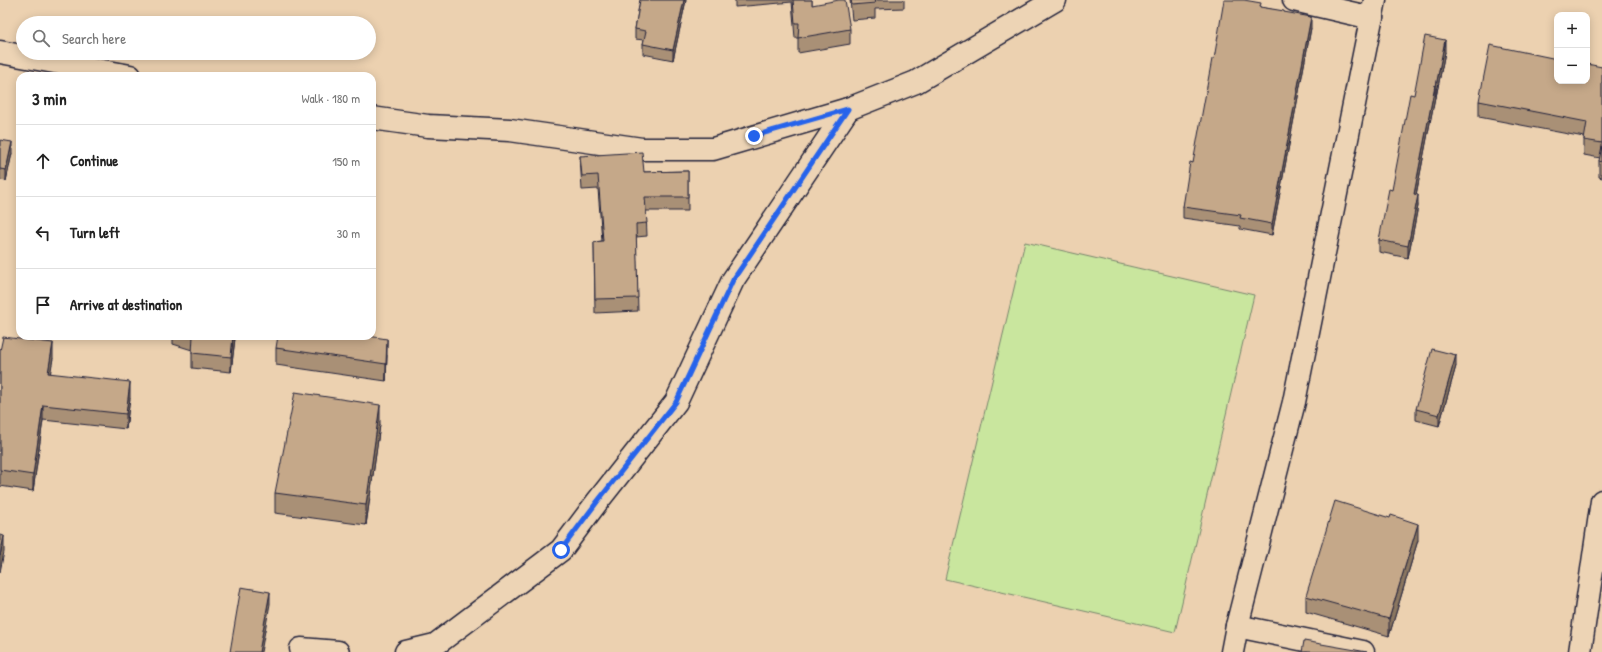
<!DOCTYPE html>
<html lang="en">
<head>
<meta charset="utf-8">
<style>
  :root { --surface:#fff; --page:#f2f2f2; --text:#222; --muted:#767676; --line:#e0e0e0 }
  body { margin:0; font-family:"Patrick Hand",sans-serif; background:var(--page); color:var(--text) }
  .controls { position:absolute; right:12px; top:12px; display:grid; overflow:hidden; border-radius:8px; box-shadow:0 2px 10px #0003 }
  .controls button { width:36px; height:36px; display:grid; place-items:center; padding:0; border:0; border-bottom:1px solid var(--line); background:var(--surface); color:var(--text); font:20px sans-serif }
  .stop { position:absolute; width:12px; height:12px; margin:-9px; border:3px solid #2563eb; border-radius:50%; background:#fff }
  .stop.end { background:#2563eb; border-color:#fff; box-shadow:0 1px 4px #0008 }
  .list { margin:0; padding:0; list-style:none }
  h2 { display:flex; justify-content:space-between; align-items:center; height:52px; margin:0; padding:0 16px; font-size:17px }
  h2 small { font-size:13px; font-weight:400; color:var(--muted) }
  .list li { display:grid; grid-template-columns:26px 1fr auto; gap:12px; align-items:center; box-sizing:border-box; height:72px; padding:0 16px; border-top:1px solid var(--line) }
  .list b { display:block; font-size:15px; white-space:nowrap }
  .list em { font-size:13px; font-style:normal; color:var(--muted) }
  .icon { flex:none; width:22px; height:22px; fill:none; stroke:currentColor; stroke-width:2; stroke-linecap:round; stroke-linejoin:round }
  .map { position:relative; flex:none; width:1602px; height:652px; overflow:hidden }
  .search { position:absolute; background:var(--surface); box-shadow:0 2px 10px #0003; left:16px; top:16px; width:360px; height:44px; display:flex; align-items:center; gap:10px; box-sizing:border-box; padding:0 14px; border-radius:22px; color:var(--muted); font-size:15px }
  .panel { position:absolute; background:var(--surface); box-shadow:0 2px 10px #0003; left:16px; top:72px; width:360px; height:268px; border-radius:12px }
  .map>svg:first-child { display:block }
</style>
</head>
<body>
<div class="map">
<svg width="1602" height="652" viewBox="0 0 1602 652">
  <rect width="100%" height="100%" fill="#ecd1b0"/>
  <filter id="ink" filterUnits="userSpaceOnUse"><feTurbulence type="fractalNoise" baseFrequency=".025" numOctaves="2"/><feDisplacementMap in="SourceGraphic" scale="8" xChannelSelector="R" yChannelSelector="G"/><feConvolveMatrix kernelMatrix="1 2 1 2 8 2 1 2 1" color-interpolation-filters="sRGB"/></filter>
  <g filter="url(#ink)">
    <polygon fill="#c9e69e" stroke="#76846c" points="1025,242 1254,295 1175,632 945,579"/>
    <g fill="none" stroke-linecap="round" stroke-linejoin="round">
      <defs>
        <g id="minor">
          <polyline points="1294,0 1372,18"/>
          <polyline points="0,52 130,76"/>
          <polyline points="372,118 428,126 510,130 642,149 713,149 848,109 916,82 1055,0"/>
          <polyline points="1237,626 1363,652"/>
          <polyline points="301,649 338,652"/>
          <polyline points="406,652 435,645 561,550 597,502 676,402 733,280 848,109"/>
          <polyline points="1232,652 1237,626 1294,402 1375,0"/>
          <polyline points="1580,652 1602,501"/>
        </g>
      </defs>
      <use href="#minor" stroke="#22223b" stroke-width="25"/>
      <use href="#minor" stroke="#edd4b5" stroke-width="22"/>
    </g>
    <g fill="#a99076" stroke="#22223b">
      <polygon points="640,0 686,0 673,60 643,54 643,44 644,40 635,39 635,29"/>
      <polygon points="735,0 812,0 812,5 850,29 850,44 798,53 798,38 795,38 792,2 735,7"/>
      <polygon points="850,0 904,0 904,8 875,9 875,18 852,20"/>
      <polygon points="1261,7 1284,12 1311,28 1272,235 1240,229 1240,226 1183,218 1183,207 1193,163"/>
      <polygon points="1445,52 1436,97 1435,97 1416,195 1418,206 1408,258 1379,252 1379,240 1392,190"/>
      <polygon points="1602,67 1602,178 1599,177 1599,161 1600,158 1584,155 1584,137 1479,117 1479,101"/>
      <polygon points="0,140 12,153 6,181 0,180"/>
      <polygon points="580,156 644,172 688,171 688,211 646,211 647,236 636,237 638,311 595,313 594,242 602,241 598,189 582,190"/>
      <polygon points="173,336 239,336 235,338 231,372 192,368 192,350 173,344"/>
      <polygon points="276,348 387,355 386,381 276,365"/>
      <polygon points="0,351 53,358 50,373 130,398 126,429 43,420 33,491 0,486"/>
      <polygon points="1456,366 1439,426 1416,420 1416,409"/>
      <polygon points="380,425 366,525 275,513 275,493"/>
      <polygon points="1418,540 1389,636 1306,612 1306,596"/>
    </g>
    <g fill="#8a7660" stroke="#22223b">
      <polygon points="684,0 686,0 673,60 673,50"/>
      <polygon points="1311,17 1311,28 1272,235 1272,224"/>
      <polygon points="1445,40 1445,52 1436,97 1436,86"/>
      <polygon points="1435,85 1435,97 1414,205 1414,194"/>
      <polygon points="12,142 12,153 6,181 6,170"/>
      <polygon points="1418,195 1418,206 1408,258 1408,246"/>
      <polygon points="233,336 239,336 235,338 231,372 231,357"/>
      <polygon points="387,339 387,355 386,381 386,364"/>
      <polygon points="53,343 53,358 48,388 48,373"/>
      <polygon points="1456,355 1456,366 1439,426 1439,415"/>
      <polygon points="130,382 130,398 126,429 126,414"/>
      <polygon points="43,405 43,420 33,491 33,475"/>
      <polygon points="380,405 380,425 366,525 366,505"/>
      <polygon points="1418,524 1418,540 1389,636 1389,619"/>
      <polygon points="4,536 4,552 0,572 0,556"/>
      <polygon points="270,592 270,604 261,652 259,652"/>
    </g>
    <g fill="#c5a889" stroke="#22223b">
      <polygon points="640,0 684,0 673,50 643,44 646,31 635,29"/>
      <polygon points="793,0 812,0 812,5 839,0 845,0 850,29 798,38 799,23 795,23"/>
      <polygon points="851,0 874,0 875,3 852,5"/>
      <polygon points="1224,0 1244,0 1261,3 1260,7 1284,11 1284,12 1311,17 1272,224 1240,218 1241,215 1183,207 1190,162 1193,163 1212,59 1214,59"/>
      <polygon points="1425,36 1445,40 1436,86 1435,85 1414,194 1418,195 1408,246 1379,240 1389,189 1392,190 1410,94 1414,95"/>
      <polygon points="1490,45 1557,59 1557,81 1587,81 1587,64 1602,67 1602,143 1584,140 1587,122 1479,101"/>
      <polygon points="0,140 12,142 6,170 0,169"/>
      <polygon points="1602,146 1602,162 1599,161"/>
      <polygon points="642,152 644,172 688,171 688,197 645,197 647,223 636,224 638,298 595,299 594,242 603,241 598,175 582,176 580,156"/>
      <polygon points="193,336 233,336 231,357 192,353"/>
      <polygon points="278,336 368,336 387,339 386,364 276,348"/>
      <polygon points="3,337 53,343 48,373 130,382 126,414 43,405 33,475 0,470 0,351"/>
      <polygon points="1432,349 1456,355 1439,415 1416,409"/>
      <polygon points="295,392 380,405 366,505 275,493"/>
      <polygon points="1335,501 1390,518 1391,515 1418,524 1389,619 1306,596"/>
      <polygon points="0,535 4,536 0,556"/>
      <polygon points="241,587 270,592 259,652 230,652"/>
      <polygon points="1304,641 1367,652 1302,652"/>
    </g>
  </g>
  <g fill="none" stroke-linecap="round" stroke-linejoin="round" filter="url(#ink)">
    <polyline stroke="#2563eb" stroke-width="5" points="561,550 597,502 676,402 733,280 848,109 754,136"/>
  </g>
</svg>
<div class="controls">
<button>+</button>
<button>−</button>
</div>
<div class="stop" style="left:561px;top:550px"></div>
<div class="stop end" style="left:754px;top:136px"></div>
<div class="search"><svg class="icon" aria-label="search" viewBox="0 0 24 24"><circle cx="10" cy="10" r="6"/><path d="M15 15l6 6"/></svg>Search here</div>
<section class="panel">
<h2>3 min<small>Walk · 180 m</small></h2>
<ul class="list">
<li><svg class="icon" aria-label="ahead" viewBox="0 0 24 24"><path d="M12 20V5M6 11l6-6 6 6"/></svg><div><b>Continue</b></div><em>150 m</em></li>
<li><svg class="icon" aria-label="left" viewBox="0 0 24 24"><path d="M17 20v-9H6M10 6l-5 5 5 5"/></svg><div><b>Turn left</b></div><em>30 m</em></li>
<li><svg class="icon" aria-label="arrive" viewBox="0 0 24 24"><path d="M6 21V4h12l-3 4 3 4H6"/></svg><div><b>Arrive at destination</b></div></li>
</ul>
</section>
</div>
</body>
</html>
